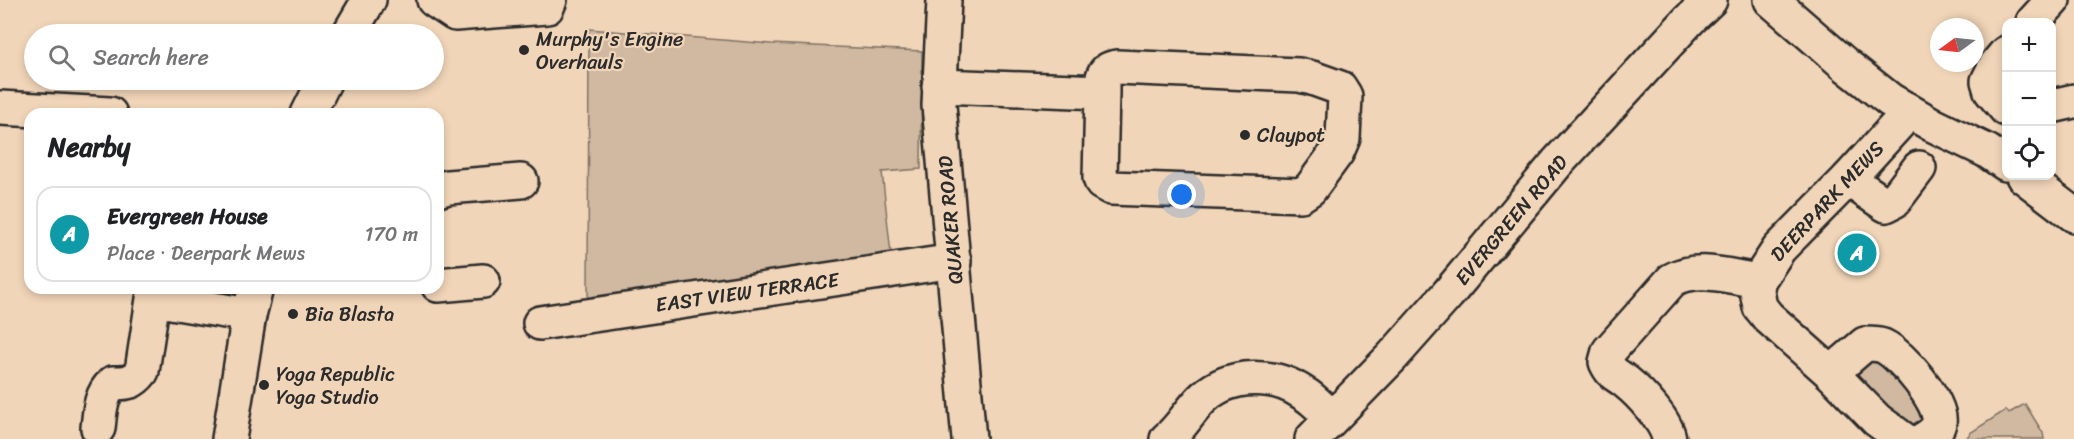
<!DOCTYPE html>
<html lang="en">
<head>
<meta charset="utf-8">
<style>
  :root { --surface:#fff; --page:#f6f6f6; --text:#202124; --muted:#757577; --line:#e0e0e0; --accent:#2b2b2b }
  body { margin:0; font-family:Sriracha,sans-serif; background:var(--page); color:var(--text) }
  .controls { position:absolute; right:18px; top:18px; display:grid; overflow:hidden; border-radius:12px; box-shadow:0 3px 9px #0003 }
  .controls button { width:54px; height:54px; display:grid; place-items:center; padding:0; border:0; border-bottom:2px solid var(--line); background:var(--surface); color:var(--text); font:30px sans-serif }
  .compass { position:absolute; left:1930px; top:18px; width:54px; height:54px; border-radius:50%; background:var(--surface); box-shadow:0 3px 9px #0003; rotate:255deg }
  .you { position:absolute; left:1182px; top:195px; width:21px; height:21px; margin:-15px; border:4px solid #fff; border-radius:50%; background:#1a73e8; box-shadow:0 0 0 9px #1a73e833 }
  .badge { display:grid; place-items:center; width:39px; height:39px; border-radius:50%; background:var(--accent); color:#fff; font-size:20px; font-weight:700 }
  .pin { position:absolute; translate:-50% -50%; border:3px solid #fff; box-shadow:0 2px 6px #0006 }
  .list { margin:0; padding:0; list-style:none }
  h2 { display:flex; justify-content:space-between; align-items:center; height:78px; margin:0; padding:0 24px; font-size:26px }
  h2 small { font-size:20px; font-weight:400; color:var(--muted) }
  .list li { display:grid; grid-template-columns:39px 1fr auto; gap:18px; align-items:center; box-sizing:border-box; height:96px; margin:0 12px 12px; padding:0 12px; border:2px solid var(--line); border-radius:18px }
  .list b { display:block; font-size:22px; white-space:nowrap }
  .list p { margin:0; font-size:20px; white-space:nowrap; color:var(--muted) }
  .list em { font-size:20px; font-style:normal; color:var(--muted) }
  .icon { flex:none; width:33px; height:33px; fill:none; stroke:currentColor; stroke-width:2; stroke-linecap:round; stroke-linejoin:round }
  .map { position:relative; flex:none; width:2074px; height:439px; overflow:hidden }
  .search { position:absolute; background:var(--surface); box-shadow:0 3px 9px #0003; left:24px; top:24px; width:420px; height:66px; display:flex; align-items:center; gap:15px; box-sizing:border-box; padding:0 21px; border-radius:33px; color:var(--muted); font-size:22px }
  .panel { position:absolute; background:var(--surface); box-shadow:0 3px 9px #0003; left:24px; top:108px; width:420px; height:186px; border-radius:18px }
  .map>svg:first-child { display:block }
</style>
</head>
<body>
<div class="map">
<svg width="2074" height="439" viewBox="0 0 2074 439">
  <rect width="100%" height="100%" fill="#f1d5b8"/>
  <filter id="ink" filterUnits="userSpaceOnUse"><feTurbulence type="fractalNoise" baseFrequency=".0167" numOctaves="2"/><feDisplacementMap in="SourceGraphic" scale="12" xChannelSelector="R" yChannelSelector="G"/><feConvolveMatrix kernelMatrix="1 2 1 2 8 2 1 2 1" color-interpolation-filters="sRGB"/></filter>
  <g filter="url(#ink)">
    <g fill="#d0b9a0" stroke="#7e7266" stroke-width="1.5">
      <polygon points="589,29 771,44 922,51 921,169 882,172 891,254 588,299"/>
      <path d="M 1875,359 L 1892,365 L 1925,420 L 1914,429 C 1897,417 1858,389 1857,369 L 1862,363 Z"/>
      <polygon points="2025,404 2043,433 2044,439 1966,439 1970,433 2006,410 2009,413"/>
    </g>
    <g fill="none" stroke-linecap="round" stroke-linejoin="round">
      <defs>
        <g id="minor">
          <polyline points="434,0 455,14 547,7 550,0"/>
          <polyline points="944,0 939,105 969,439"/>
          <polyline points="1771,0 1847,66 1890,100 1933,125 1987,151 2006,164"/>
          <polyline points="2033,22 2053,0"/>
          <polyline points="349,34 369,0"/>
          <polyline points="2006,53 1996,65 1988,81 1991,91 2006,109"/>
          <path d="M 939,86 L 1102,92 C 1102,79 1101,69 1117,67 L 1299,75 L 1312,78 L 1340,88 L 1345,96 L 1343,138 L 1337,152 L 1310,189 L 1301,195 L 1111,188 L 1102,183 L 1100,178 L 1102,92"/>
          <polyline points="2052,106 2074,101"/>
          <polyline points="0,108 110,114"/>
          <polyline points="308,114 325,80"/>
          <polyline points="2023,176 2074,215"/>
          <polyline points="1848,179 1886,205 1894,201 1919,168"/>
          <polyline points="438,190 448,187 521,181"/>
          <polyline points="438,285 483,281"/>
          <polyline points="540,323 954,261"/>
          <path d="M 1831,373 L 1865,344 C 1871,344 1878,344 1883,346 C 1901,354 1943,403 1939,423 C 1937,431 1931,435 1924,439"/>
          <path d="M 98,428 C 100,411 100,395 113,383 C 127,383 133,383 142,371 L 153,299 L 249,315"/>
          <polyline points="229,439 249,315 256,288"/>
          <path d="M 1167,439 C 1181,428 1190,410 1204,397 C 1231,373 1274,373 1303,393 C 1314,399 1322,409 1331,417"/>
          <path d="M 1669,439 C 1667,422 1640,393 1626,382 C 1616,374 1612,375 1606,362 L 1609,351 L 1672,280 C 1697,265 1730,277 1758,281"/>
          <polyline points="1903,439 1877,420 1831,373 1768,317 1760,307 1757,291 1758,281 1779,249 1848,179 1898,124 1906,109"/>
        </g>
        <polyline id="major" points="1312,439 1392,357 1448,294 1557,163 1689,20 1710,0"/>
      </defs>
      <use href="#minor" stroke="#2b2b2b" stroke-width="38"/>
      <use href="#major" stroke="#2b2b2b" stroke-width="38"/>
      <use href="#minor" stroke="#f1d5b8" stroke-width="33"/>
      <use href="#major" stroke="#f1d5b8" stroke-width="33"/>
    </g>
  </g>
  <g fill="#2b2b2b" stroke="#f1d5b8" stroke-width="2">
    <circle cx="524" cy="50" r="6"/>
    <circle cx="1245" cy="135" r="6"/>
    <circle cx="293" cy="314" r="6"/>
    <circle cx="264" cy="385" r="6"/>
  </g>
  <g text-anchor="middle" stroke-width="4.5" stroke-linejoin="round" paint-order="stroke">
    <g font-size="20" fill="#2b2b2b" stroke="#f1d5b8" text-anchor="start">
      <text x="536" y="46">Murphy's Engine<tspan x="536" dy="23">Overhauls</tspan></text>
      <text x="1257" y="142">Claypot</text>
      <text x="305" y="321">Bia Blasta</text>
      <text x="276" y="381">Yoga Republic<tspan x="276" dy="23">Yoga Studio</tspan></text>
    </g>
    <g font-size="20" fill="#2b2b2b" stroke="#f1d5b8">
      <text transform="translate(1827 201) rotate(-47)" y="7">DEERPARK MEWS</text>
      <text transform="translate(950 220) rotate(-95)" y="7">QUAKER ROAD</text>
      <text transform="translate(1511 220) rotate(-50)" y="7">EVERGREEN ROAD</text>
      <text transform="translate(747 292) rotate(-8)" y="7">EAST VIEW TERRACE</text>
    </g>
  </g>
</svg>
<div class="controls">
<button>+</button>
<button>−</button>
<button><svg class="icon" aria-label="locate" viewBox="0 0 24 24"><circle cx="12" cy="12" r="6"/><path d="M12 2v4M12 18v4M2 12h4M18 12h4"/></svg></button>
</div>
<svg class="compass" viewBox="-18 -18 36 36"><path d="M0-13l5 13h-10z" fill="#e53935"/><path d="M0 13l5-13h-10z" fill="#757577"/></svg>
<div class="you"></div>
<div class="pin badge" style="left:1857px;top:253px;background:#0f9aa8">A</div>
<div class="search"><svg class="icon" aria-label="search" viewBox="0 0 24 24"><circle cx="10" cy="10" r="6"/><path d="M15 15l6 6"/></svg>Search here</div>
<section class="panel">
<h2>Nearby<small></small></h2>
<ul class="list">
<li><span class="badge" style="background:#0f9aa8">A</span><div><b>Evergreen House</b><p>Place · Deerpark Mews</p></div><em>170 m</em></li>
</ul>
</section>
</div>
</body>
</html>
